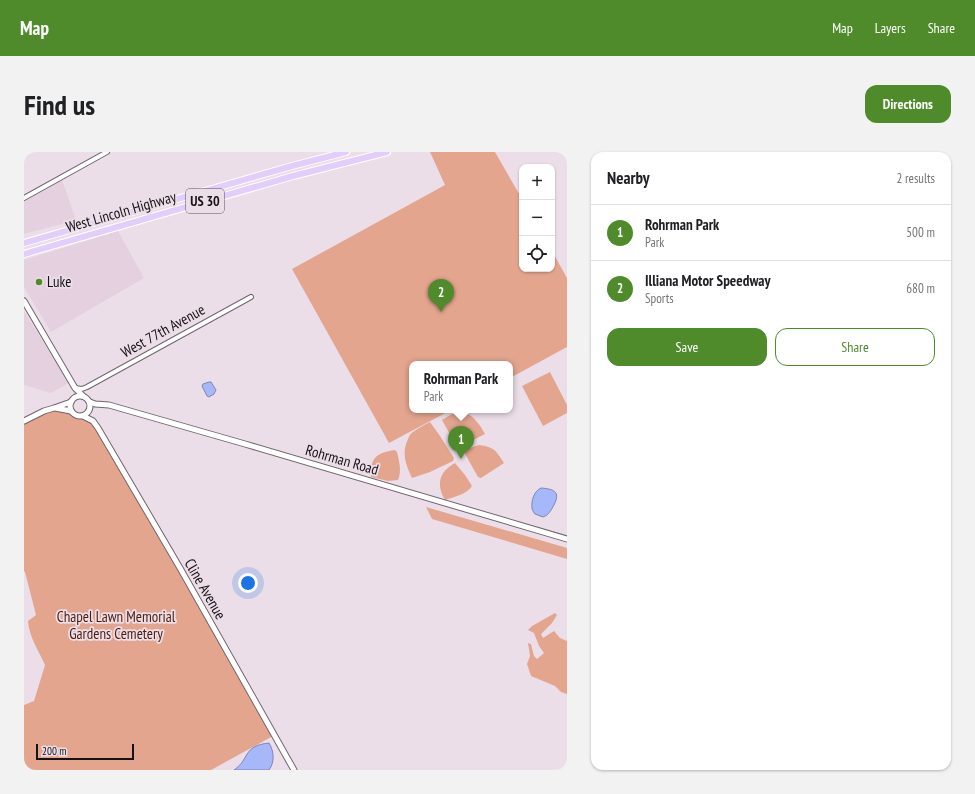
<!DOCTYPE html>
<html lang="en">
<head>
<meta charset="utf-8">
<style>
  :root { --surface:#fff; --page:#f2f2f2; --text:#202124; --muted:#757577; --line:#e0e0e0; --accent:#4f8b2a }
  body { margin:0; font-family:"PT Sans Narrow",sans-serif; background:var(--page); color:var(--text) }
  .controls { position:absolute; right:12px; top:12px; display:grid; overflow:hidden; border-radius:8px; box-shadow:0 1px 3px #0004 }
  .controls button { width:36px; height:36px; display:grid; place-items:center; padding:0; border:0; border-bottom:1px solid var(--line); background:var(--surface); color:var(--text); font:20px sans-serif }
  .scale { position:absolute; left:12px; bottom:10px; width:98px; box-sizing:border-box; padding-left:4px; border:2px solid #171215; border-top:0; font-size:11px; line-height:14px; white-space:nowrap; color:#171215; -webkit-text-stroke:3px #ecdee8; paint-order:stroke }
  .you { position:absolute; left:224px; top:431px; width:14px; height:14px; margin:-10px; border:3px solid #fff; border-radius:50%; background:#1a73e8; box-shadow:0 0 0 6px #1a73e833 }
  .badge { display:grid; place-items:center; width:26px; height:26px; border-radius:50%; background:var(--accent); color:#fff; font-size:13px; font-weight:700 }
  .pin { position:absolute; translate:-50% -33px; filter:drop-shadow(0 1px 2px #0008) }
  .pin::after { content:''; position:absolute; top:21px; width:14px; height:12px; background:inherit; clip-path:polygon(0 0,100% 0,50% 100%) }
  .popup { position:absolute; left:385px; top:209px; width:104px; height:52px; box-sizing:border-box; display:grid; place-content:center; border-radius:8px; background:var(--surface); filter:drop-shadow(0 1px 3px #0005); font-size:13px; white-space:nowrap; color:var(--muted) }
  .popup b { font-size:15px; color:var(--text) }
  .popup::after { content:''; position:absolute; left:50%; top:100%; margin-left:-8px; border:8px solid transparent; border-top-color:var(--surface) }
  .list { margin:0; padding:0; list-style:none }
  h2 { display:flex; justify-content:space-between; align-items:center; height:52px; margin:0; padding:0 16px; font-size:17px }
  h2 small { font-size:13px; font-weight:400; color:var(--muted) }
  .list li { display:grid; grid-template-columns:26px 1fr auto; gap:12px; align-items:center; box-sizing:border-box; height:56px; padding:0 16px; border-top:1px solid var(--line) }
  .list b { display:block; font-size:15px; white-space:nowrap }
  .list p { margin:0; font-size:13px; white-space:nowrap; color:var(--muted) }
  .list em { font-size:13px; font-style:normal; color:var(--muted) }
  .actions { display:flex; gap:8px; padding:12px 16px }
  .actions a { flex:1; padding:9px 0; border:1px solid var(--accent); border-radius:12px; text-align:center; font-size:14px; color:var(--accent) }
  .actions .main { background:var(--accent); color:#fff }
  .icon { flex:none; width:22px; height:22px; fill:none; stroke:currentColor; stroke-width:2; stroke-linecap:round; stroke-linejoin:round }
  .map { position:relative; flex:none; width:543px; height:618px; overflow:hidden; border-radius:12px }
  header { display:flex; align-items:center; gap:24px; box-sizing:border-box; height:56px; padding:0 20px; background:var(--accent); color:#fff }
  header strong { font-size:19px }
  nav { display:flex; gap:22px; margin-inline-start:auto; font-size:14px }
  .intro { display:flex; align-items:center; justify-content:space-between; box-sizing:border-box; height:96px; padding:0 24px }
  h1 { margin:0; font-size:28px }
  .button { padding:10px 18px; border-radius:12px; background:var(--accent); color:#fff; font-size:14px; font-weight:700 }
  main { display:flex; gap:24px; padding:0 24px }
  aside { flex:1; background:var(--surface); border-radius:12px; box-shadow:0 1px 3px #0004 }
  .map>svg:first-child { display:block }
</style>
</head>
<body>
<header>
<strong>Map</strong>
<nav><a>Map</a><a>Layers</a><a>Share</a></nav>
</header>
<div class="intro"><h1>Find us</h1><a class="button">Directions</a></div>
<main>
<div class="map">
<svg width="543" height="618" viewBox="0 0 543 618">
  <rect width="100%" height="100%" fill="#ecdee8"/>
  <g fill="#e4d0de">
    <polygon points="38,28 52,68 0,82 0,49"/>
    <polygon points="94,79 120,126 27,180 0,135 0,108"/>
    <polygon points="0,159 45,231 27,241 0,233"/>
  </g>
  <g fill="#e4a58f">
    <polygon points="406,0 471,0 498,47 498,117 528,117 528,99 543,126 543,195 486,226 486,212 388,212 388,258 427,258 365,291 268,117 421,33"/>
    <polygon points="526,220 543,253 543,261 519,274 498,234"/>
    <path d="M 32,258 C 40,259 43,261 51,264 C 53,265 55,265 57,265 C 65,268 70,274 74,280 L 249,584 L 187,618 L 0,618 L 0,553 L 10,549 L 21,513 C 15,499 5,485 4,469 L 12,463 L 1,420 L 0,419 L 0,271 L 21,260 Z"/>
    <path d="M 440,260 C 450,264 456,273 461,282 L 435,295 L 433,295 L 418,268 L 428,262 Z"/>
    <path d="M 406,270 L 416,284 L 430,306 L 429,309 L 406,320 L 388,326 C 382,313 377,301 384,287 C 385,284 386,282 389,280 C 394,276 400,273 406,270 Z"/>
    <path d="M 455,293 C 471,295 472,299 480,311 L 457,326 L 454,325 L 440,300 L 449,295 Z"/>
    <path d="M 371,298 L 373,300 C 375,309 378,319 374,328 L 364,329 L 347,325 C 346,306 352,301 371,298 Z"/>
    <path d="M 431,311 L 441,323 L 448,334 C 443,342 430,345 421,348 C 412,332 415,320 431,311 Z"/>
    <polygon points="402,355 543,396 543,407 408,367"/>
    <polygon points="531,461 533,463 528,471 517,482 519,486 530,479 536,486 543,489 543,542 537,540 531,534 507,524 503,512 506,504 504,491 507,492 510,504 513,507 520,501 515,494 510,481 504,478 508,474"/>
  </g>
  <g fill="#a7b8fa" stroke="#7c86b5">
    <polygon points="185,230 187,230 192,238 190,242 185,245 183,244 178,234 179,232"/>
    <path d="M 517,336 C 529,337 537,339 530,353 C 527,358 525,363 519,365 L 511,362 C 510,361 508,358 508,356 C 507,349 510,339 517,336 Z"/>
    <path d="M 245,591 C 250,599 251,610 245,618 L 210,618 C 227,606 218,594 245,591 Z"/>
  </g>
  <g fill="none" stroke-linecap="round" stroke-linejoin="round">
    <defs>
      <g id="minor">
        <polyline points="0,46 83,0"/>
        <polyline points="51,236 58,237 63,235 227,145"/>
      </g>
      <g id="tertiary">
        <polyline points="0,149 51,236 59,244"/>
        <circle cx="56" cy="254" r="10"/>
        <polyline points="66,250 71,252 85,253 221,292 543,387"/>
        <polyline points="31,256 47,259"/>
        <polyline points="59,264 69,269 74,276 156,416 270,618"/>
        <polyline points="0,269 20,259 30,256 47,250"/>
      </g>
      <g id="primary">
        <polyline points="0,91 268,14 322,0"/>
        <polyline points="0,102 269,24 363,0"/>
      </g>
    </defs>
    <use href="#minor" stroke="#71656d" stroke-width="6"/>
    <use href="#tertiary" stroke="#71656d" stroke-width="7"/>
    <use href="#primary" stroke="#fff" stroke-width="8"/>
    <use href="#minor" stroke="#fff" stroke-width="4"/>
    <use href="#tertiary" stroke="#fff" stroke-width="5"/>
    <use href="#primary" stroke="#e2cdfb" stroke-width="6"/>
  </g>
  <circle fill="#4f8b2a" stroke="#ecdee8" stroke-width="1.5" cx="15" cy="130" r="4"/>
  <g text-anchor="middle" stroke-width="3.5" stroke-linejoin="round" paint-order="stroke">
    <rect fill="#ecdee8" stroke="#574f54" stroke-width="1" x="162" y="37" width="38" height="24" rx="3"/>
    <g font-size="14" font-weight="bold" fill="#171215">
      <text x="181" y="54">US 30</text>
    </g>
    <g font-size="15" fill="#171215" stroke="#ecdee8">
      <text transform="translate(97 60) rotate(-16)" y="5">West Lincoln Highway</text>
      <text transform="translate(139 179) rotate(-29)" y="5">West 77th Avenue</text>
      <text transform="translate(318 308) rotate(16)" y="5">Rohrman Road</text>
      <text transform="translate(181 437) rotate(60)" y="5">Cline Avenue</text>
    </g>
    <g font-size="15" fill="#171215" stroke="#ecdee8" text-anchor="start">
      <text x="23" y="135">Luke</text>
    </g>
    <g font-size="15" fill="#4a1d0b" stroke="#ecdee8">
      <text x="92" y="470">Chapel Lawn Memorial<tspan x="92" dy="17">Gardens Cemetery</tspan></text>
    </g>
  </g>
</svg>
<div class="controls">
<button>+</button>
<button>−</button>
<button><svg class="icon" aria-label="locate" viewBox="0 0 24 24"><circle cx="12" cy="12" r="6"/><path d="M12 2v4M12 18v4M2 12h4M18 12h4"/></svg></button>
</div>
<div class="scale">200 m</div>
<div class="you"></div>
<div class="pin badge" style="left:437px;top:307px">1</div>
<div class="popup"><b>Rohrman Park</b>Park</div>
<div class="pin badge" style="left:417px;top:160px">2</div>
</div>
<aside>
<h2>Nearby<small>2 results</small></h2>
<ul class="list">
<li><span class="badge">1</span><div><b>Rohrman Park</b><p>Park</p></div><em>500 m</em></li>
<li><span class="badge">2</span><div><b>Illiana Motor Speedway</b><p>Sports</p></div><em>680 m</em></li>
</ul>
<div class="actions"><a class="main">Save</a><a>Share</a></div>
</aside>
</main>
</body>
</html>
